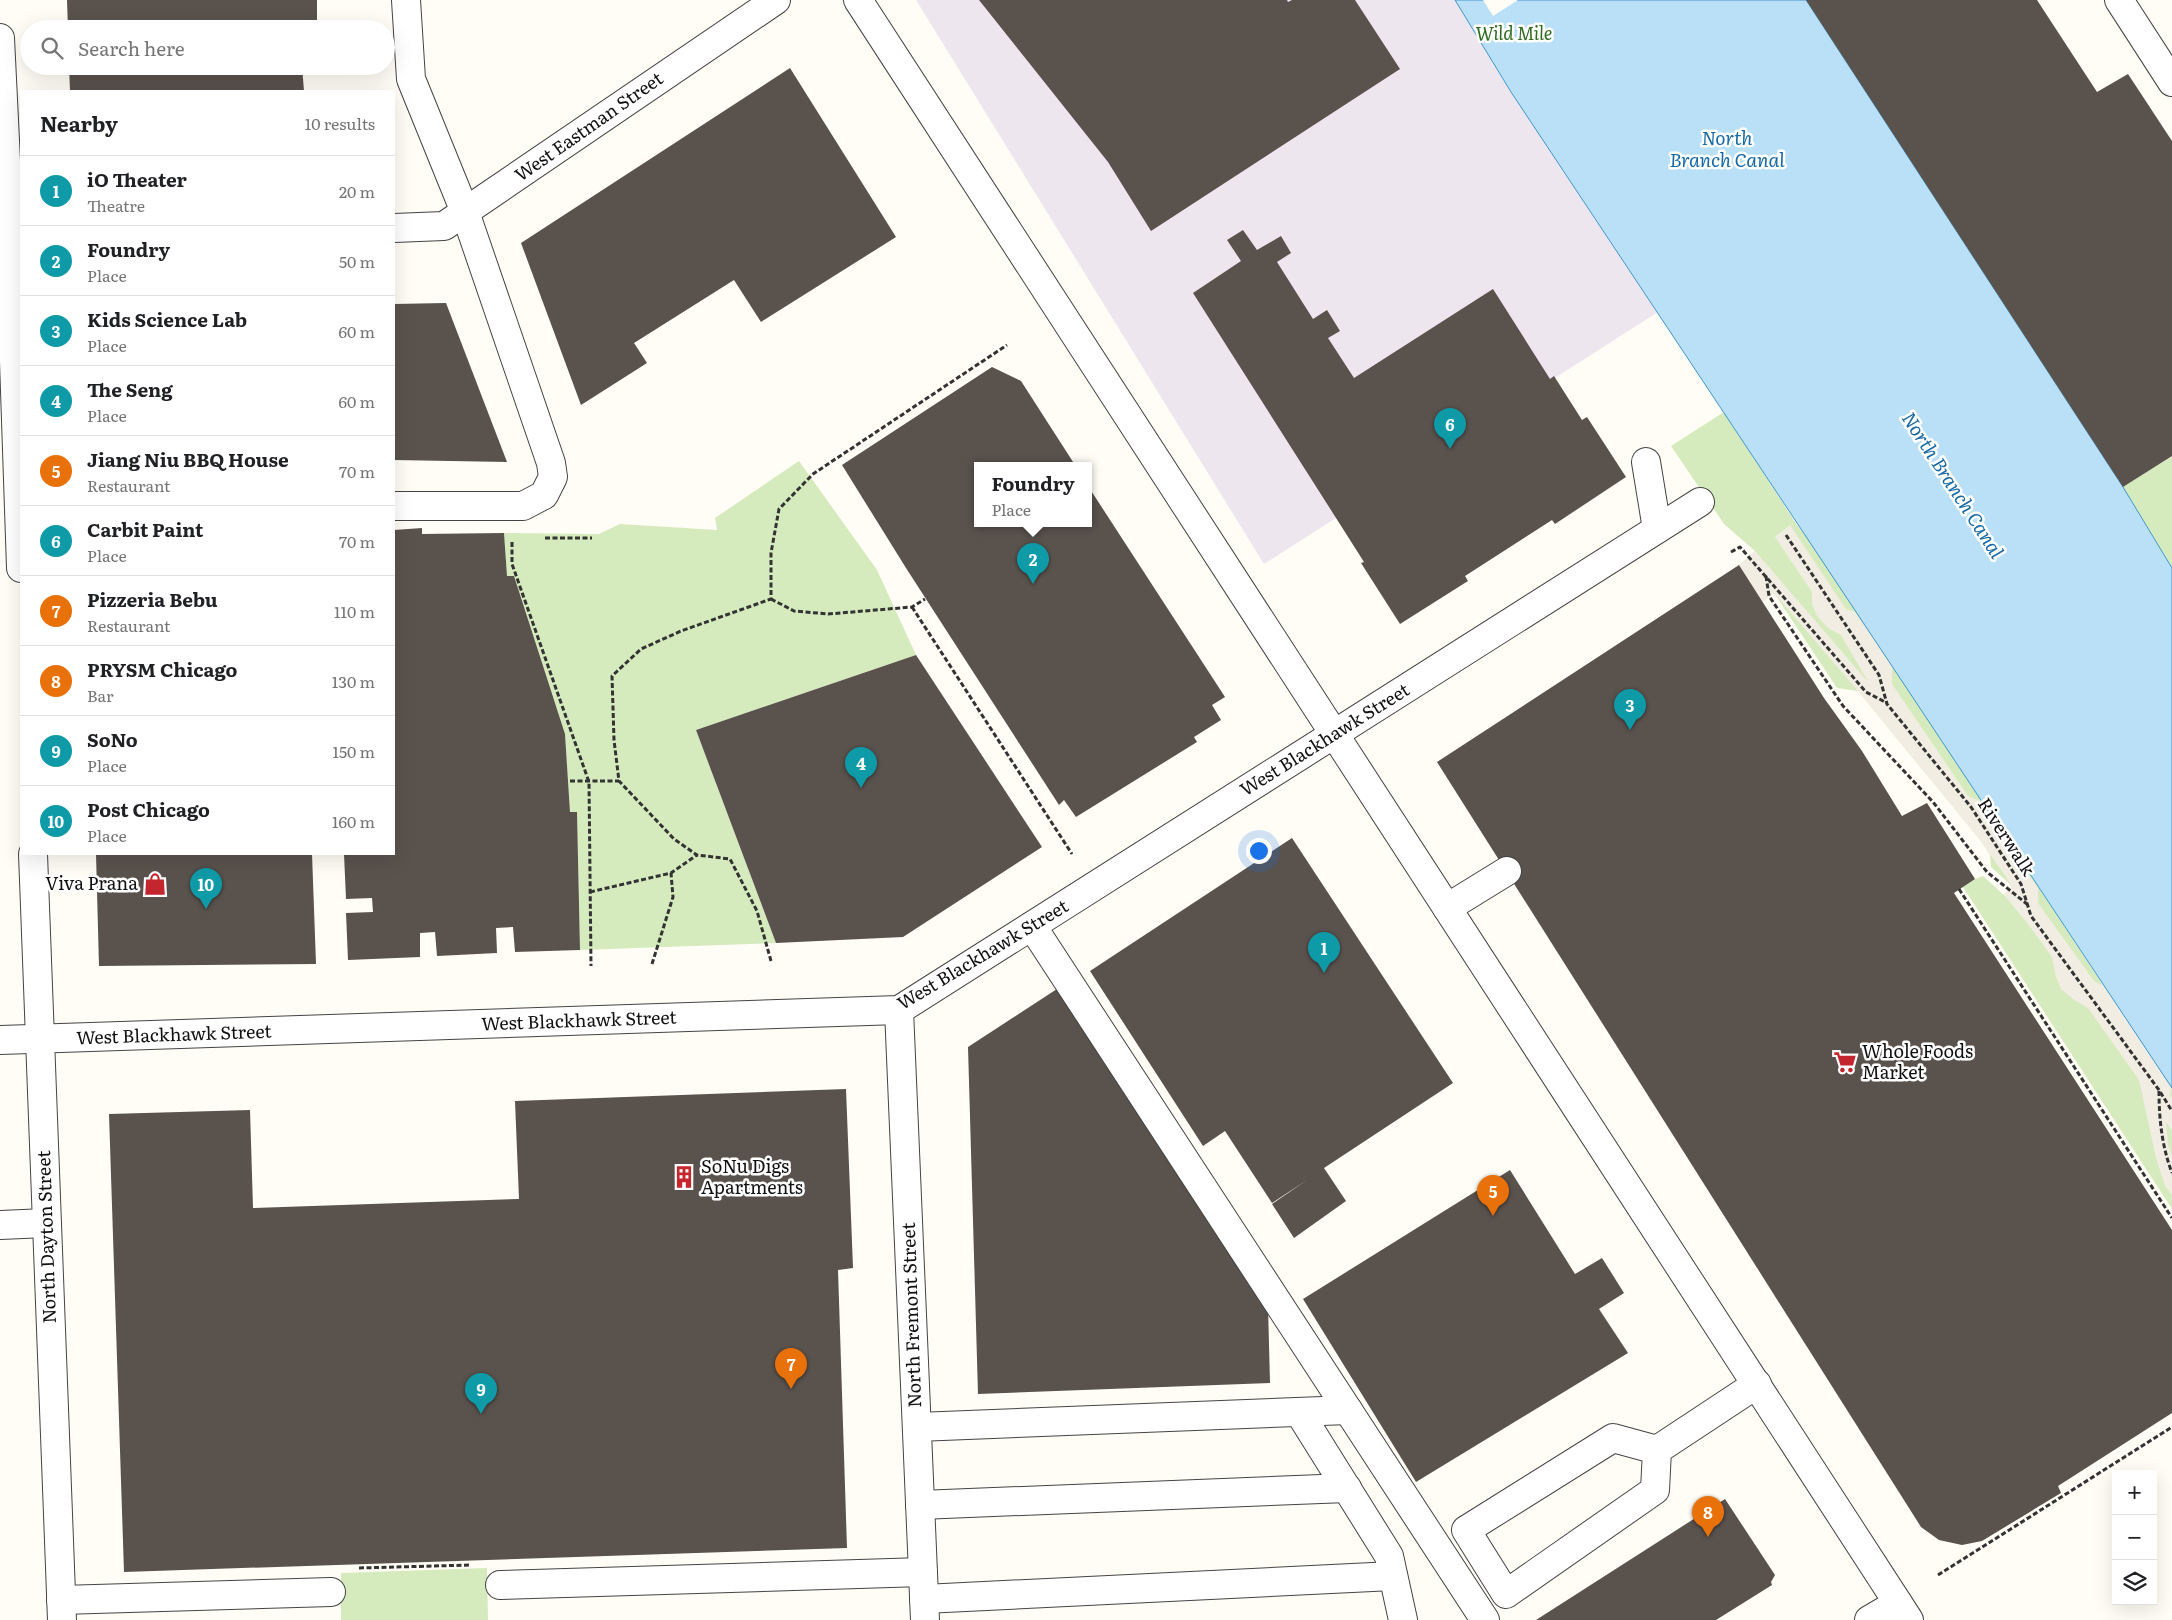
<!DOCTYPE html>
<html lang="en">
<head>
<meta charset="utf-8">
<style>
  :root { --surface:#fff; --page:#f6f6f6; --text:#202124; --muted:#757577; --line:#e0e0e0; --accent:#c4262e }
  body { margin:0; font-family:Literata,serif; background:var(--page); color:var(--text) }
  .controls { position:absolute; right:15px; bottom:15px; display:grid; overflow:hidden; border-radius:0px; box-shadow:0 5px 20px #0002 }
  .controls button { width:45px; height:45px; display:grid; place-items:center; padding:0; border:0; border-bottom:1px solid var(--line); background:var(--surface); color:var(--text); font:25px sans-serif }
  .you { position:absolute; left:1258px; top:850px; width:18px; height:18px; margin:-12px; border:4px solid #fff; border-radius:50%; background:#1a73e8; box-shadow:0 0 0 8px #1a73e833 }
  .badge { display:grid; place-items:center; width:32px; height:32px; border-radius:50%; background:var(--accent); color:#fff; font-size:16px; font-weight:700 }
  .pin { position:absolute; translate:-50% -41px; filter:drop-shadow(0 1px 2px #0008) }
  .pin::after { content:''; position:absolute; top:26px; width:18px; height:15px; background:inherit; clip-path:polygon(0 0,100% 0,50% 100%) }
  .popup { position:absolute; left:974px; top:462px; width:118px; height:65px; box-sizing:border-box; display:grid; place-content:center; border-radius:0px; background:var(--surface); filter:drop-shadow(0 1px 4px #0005); font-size:16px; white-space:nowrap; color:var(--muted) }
  .popup b { font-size:19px; color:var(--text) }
  .popup::after { content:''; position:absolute; left:50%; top:100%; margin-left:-10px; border:10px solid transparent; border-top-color:var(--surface) }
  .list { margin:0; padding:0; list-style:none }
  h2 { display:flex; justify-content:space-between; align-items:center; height:65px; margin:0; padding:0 20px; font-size:21px }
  h2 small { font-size:16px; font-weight:400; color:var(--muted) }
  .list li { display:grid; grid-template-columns:32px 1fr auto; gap:15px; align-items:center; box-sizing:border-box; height:70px; padding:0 20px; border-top:1px solid var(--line) }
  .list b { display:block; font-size:19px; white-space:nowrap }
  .list p { margin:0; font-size:16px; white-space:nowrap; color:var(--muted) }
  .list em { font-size:16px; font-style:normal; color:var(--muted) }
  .icon { flex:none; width:28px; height:28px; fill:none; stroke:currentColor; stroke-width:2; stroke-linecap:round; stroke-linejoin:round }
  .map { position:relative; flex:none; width:2172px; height:1620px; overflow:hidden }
  .search { position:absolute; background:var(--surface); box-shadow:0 5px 20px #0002; left:20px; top:20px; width:375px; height:55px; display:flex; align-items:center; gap:12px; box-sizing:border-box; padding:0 18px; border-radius:28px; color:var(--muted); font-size:19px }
  .panel { position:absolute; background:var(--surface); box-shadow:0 5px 20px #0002; left:20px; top:90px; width:375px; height:765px; border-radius:0px }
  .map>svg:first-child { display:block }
</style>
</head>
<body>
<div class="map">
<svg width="2172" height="1620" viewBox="0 0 2172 1620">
  <rect width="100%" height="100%" fill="#fffdf5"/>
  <polygon fill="#eee6ef" points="916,0 1455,0 1511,92 1658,312 1264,564"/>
  <g fill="#d5ebbd">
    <polygon points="1724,412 1795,522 1995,790 2029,873 2155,1064 2172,1073 2172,1209 1963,887 1975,879 1983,876 2004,895 2012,886 1991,867 1990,855 1981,841 1858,691 1837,688 1774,593 1762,602 1739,565 1755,551 1724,524 1671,446"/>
    <polygon points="2172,456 2172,568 2123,487"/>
    <polygon points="799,461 877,570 916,655 696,730 776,943 580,950 577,813 570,812 565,734 514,576 507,576 504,533 599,534 620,524 717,530 715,518"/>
    <polygon points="487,1568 488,1620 341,1620 341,1573"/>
  </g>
  <polygon fill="#f1ede2" points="1790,525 1846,609 1855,612 1892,666 1892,684 1968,796 1980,801 2038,888 2038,903 2094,981 2104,986 2171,1087 2170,1095 2172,1099 2172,1131 2166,1122 2168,1144 2172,1156 2172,1195 2165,1186 2156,1158 2139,1080 2088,1008 2073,999 2061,989 2056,977 2052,957 2028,924 2004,895 2012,886 1981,841 1858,691 1774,593 1762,602 1739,565 1755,551 1868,682 1841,635 1828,628 1817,616 1812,604 1812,592 1775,537"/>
  <polygon fill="#b9e0f7" stroke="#3f96cf" points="1455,0 1806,0 2123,487 2172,568 2172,1088 1511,92"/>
  <polygon fill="#fffdf5" points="1483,0 1518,0 1493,16"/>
  <g fill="#5a524d">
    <polygon points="67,0 317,0 317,29 68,29"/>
    <polygon points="979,0 1287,0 1288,2 1292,0 1355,0 1400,69 1151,231 1108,162"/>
    <polygon points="1806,0 2037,0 2097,92 2128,74 2172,141 2172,456 2123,487"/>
    <polygon points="69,66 302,66 304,91 70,91"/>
    <polygon points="790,68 896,237 761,322 734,280 634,343 647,363 581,405 521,243"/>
    <polygon points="1243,230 1257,250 1281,236 1291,253 1277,262 1313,319 1327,310 1340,331 1328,338 1354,378 1493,289 1550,379 1554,376 1582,420 1587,417 1626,477 1555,524 1552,520 1465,576 1468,581 1400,624 1361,563 1364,562 1193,293 1241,261 1227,240"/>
    <polygon points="446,303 507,462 394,460 394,304"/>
    <polygon points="992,367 1021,381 1075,465 978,465 978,523 1088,523 1088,486 1225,697 1212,705 1221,720 1194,737 1197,742 1076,817 1064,800 1059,805 906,568 842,465"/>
    <polygon points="422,528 422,534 504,533 507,576 514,576 565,734 570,812 577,812 580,950 515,952 513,927 496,928 497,953 437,956 435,932 420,933 420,957 348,960 346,913 373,912 372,898 346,899 344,854 394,854 394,530"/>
    <polygon points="1739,565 1824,698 1862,751 1902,816 1927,803 1975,879 1954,893 2172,1230 2172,1413 2058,1486 2061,1493 1982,1541 1962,1545 1939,1540 1921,1527 1437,762"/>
    <polygon points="916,655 1042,847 903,937 776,943 696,730"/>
    <polygon points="1292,838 1453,1083 1324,1168 1346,1201 1294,1238 1272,1204 1307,1180 1272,1203 1225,1131 1203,1146 1090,971"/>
    <polygon points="96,854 312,854 316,964 99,966"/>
    <polygon points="1060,987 1268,1306 1270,1383 978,1394 968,1047"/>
    <polygon points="846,1089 853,1268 838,1270 847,1548 124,1572 109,1114 250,1110 253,1208 519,1199 515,1101"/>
    <polygon points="1510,1170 1575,1274 1602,1258 1624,1293 1599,1309 1628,1353 1416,1482 1303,1299"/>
    <polygon points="1725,1499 1775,1575 1771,1582 1772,1585 1716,1620 1536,1620"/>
  </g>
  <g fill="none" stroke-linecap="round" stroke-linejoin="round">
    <defs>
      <g id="minor">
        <polyline points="858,0 1909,1620"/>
        <polyline points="2119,0 2172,82"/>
        <polyline points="0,38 10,243 21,568"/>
        <polyline points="394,228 444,226 776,0"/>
        <polyline points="1646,462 1657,529"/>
        <polyline points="394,506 523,506 544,495 553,477 551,463 465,212 411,79 406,0"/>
        <polyline points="33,854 62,1620"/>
        <polyline points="1447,908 1507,871"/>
        <polyline points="1032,926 1485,1620"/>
        <polyline points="899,1010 925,1620"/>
        <polyline points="0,1040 899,1010 1700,502"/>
        <polyline points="0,1225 46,1223"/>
        <polyline points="1299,1412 1389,1556 1403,1620"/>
        <polyline points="917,1427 1348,1410"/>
        <polyline points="1657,1450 1655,1490 1506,1594 1466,1530 1613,1438 1657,1450 1757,1384"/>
        <polyline points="920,1505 1347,1488"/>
        <polyline points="500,1585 923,1572"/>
        <polyline points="924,1599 1393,1576"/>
        <polyline points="61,1600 331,1592"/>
        <polyline points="1869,1620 1898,1603"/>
      </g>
    </defs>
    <use href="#minor" stroke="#444" stroke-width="30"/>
    <g stroke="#333" stroke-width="3" stroke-dasharray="5 2.5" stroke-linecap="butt">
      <polyline points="1786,535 1879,675 1887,704 1971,807 2021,884 2031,916 2159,1090 2172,1111"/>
      <polyline points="545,538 592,538"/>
      <polyline points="512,542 512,564 589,782 591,966"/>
      <polyline points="1731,552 1740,547 1866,692 1887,703"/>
      <polyline points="1766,576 1769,596 1843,706 1933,802 1987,872 2027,904"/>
      <polyline points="771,599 794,611 828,614 912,607 925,599"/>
      <polyline points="912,607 1072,854"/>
      <polyline points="570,781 619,781"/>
      <polyline points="1959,889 2172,1218"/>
      <polyline points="590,892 671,873 697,855"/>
      <polyline points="771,961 757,911 730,859 697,855 674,839 619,781 614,740 612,676 641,649 681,631 771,599 771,553 779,509 813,474 1007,345"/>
      <polyline points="652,964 673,897 671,873"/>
      <path d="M 2159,1091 C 2159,1120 2162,1146 2172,1173"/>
      <polyline points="359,1568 471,1565"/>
      <polyline points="1938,1575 2172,1427"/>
    </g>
    <use href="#minor" stroke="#fff" stroke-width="28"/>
  </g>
  <defs>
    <symbol id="shop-bare" viewBox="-9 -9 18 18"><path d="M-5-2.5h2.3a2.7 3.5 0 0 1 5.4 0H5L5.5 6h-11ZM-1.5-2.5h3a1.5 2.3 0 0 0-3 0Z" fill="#c4262e" stroke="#fff" stroke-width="2.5" paint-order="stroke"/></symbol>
    <symbol id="supermarket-bare" viewBox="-9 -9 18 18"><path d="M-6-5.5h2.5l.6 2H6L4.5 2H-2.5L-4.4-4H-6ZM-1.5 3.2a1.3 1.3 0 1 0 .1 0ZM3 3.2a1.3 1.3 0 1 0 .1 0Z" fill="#c4262e" stroke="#fff" stroke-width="2.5" paint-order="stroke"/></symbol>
    <symbol id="building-bare" viewBox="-9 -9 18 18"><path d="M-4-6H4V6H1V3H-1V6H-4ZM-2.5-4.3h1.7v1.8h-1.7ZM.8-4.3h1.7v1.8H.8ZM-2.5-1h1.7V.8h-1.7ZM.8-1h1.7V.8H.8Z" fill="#c4262e" stroke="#fff" stroke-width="2.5" paint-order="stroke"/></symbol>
  </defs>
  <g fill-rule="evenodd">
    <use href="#shop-bare" x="139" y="868" width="32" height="32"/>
    <use href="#supermarket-bare" x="1829" y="1046" width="32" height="32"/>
    <use href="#building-bare" x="668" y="1161" width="32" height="32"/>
  </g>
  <g text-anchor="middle" stroke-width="5" stroke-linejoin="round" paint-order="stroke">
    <g font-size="18" font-style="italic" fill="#2f6b1f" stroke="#fff">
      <text x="1514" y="40">Wild Mile</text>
    </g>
    <g font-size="18" fill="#111" stroke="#fff">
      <text transform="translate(589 127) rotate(-35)" y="6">West Eastman Street</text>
      <text transform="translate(1325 740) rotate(-32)" y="6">West Blackhawk Street</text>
      <text transform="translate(2006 837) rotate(57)" y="6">Riverwalk</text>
      <text transform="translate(983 955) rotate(-31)" y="6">West Blackhawk Street</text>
      <text transform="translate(579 1021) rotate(-2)" y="6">West Blackhawk Street</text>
      <text transform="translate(174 1035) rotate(-2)" y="6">West Blackhawk Street</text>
      <text transform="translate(47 1237) rotate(-92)" y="6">North Dayton Street</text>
      <text transform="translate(912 1315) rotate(-92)" y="6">North Fremont Street</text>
    </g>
    <g font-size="18" fill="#111" stroke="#fff" text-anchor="start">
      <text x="138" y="890" text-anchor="end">Viva Prana</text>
      <text x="1862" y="1058">Whole Foods<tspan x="1862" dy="21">Market</tspan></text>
      <text x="701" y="1173">SoNu Digs<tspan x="701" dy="21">Apartments</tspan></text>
    </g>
    <g font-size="19" font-style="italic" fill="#1768a6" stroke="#fff">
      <text x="1727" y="145">North<tspan x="1727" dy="22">Branch Canal</tspan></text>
      <text transform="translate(1953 485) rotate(57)" y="7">North Branch Canal</text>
    </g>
  </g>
</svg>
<div class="controls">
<button>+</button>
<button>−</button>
<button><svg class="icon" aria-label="layers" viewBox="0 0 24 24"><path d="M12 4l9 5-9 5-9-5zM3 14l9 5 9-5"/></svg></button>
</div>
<div class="you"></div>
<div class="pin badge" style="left:1324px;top:973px;background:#0f9aa8">1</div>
<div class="pin badge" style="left:1033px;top:584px;background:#0f9aa8">2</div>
<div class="popup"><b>Foundry</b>Place</div>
<div class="pin badge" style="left:1630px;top:730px;background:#0f9aa8">3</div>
<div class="pin badge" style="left:861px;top:788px;background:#0f9aa8">4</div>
<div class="pin badge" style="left:1493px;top:1216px;background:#e8710a">5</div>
<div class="pin badge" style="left:1450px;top:449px;background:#0f9aa8">6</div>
<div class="pin badge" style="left:791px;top:1389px;background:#e8710a">7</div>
<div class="pin badge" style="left:1708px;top:1537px;background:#e8710a">8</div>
<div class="pin badge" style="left:481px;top:1414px;background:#0f9aa8">9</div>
<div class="pin badge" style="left:206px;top:909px;background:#0f9aa8">10</div>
<div class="search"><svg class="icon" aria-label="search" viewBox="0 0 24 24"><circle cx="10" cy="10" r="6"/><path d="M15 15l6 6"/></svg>Search here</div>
<section class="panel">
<h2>Nearby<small>10 results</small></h2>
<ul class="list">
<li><span class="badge" style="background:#0f9aa8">1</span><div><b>iO Theater</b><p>Theatre</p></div><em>20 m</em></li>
<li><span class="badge" style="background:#0f9aa8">2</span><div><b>Foundry</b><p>Place</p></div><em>50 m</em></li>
<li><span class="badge" style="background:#0f9aa8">3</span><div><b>Kids Science Lab</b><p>Place</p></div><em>60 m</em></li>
<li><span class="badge" style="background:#0f9aa8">4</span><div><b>The Seng</b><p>Place</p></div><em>60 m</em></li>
<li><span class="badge" style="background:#e8710a">5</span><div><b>Jiang Niu BBQ House</b><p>Restaurant</p></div><em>70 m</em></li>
<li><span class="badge" style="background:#0f9aa8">6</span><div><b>Carbit Paint</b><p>Place</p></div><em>70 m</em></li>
<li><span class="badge" style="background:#e8710a">7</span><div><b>Pizzeria Bebu</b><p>Restaurant</p></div><em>110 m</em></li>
<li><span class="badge" style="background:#e8710a">8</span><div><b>PRYSM Chicago</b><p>Bar</p></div><em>130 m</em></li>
<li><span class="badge" style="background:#0f9aa8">9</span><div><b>SoNo</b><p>Place</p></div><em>150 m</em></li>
<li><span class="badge" style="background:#0f9aa8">10</span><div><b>Post Chicago</b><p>Place</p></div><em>160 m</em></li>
</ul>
</section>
</div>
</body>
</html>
